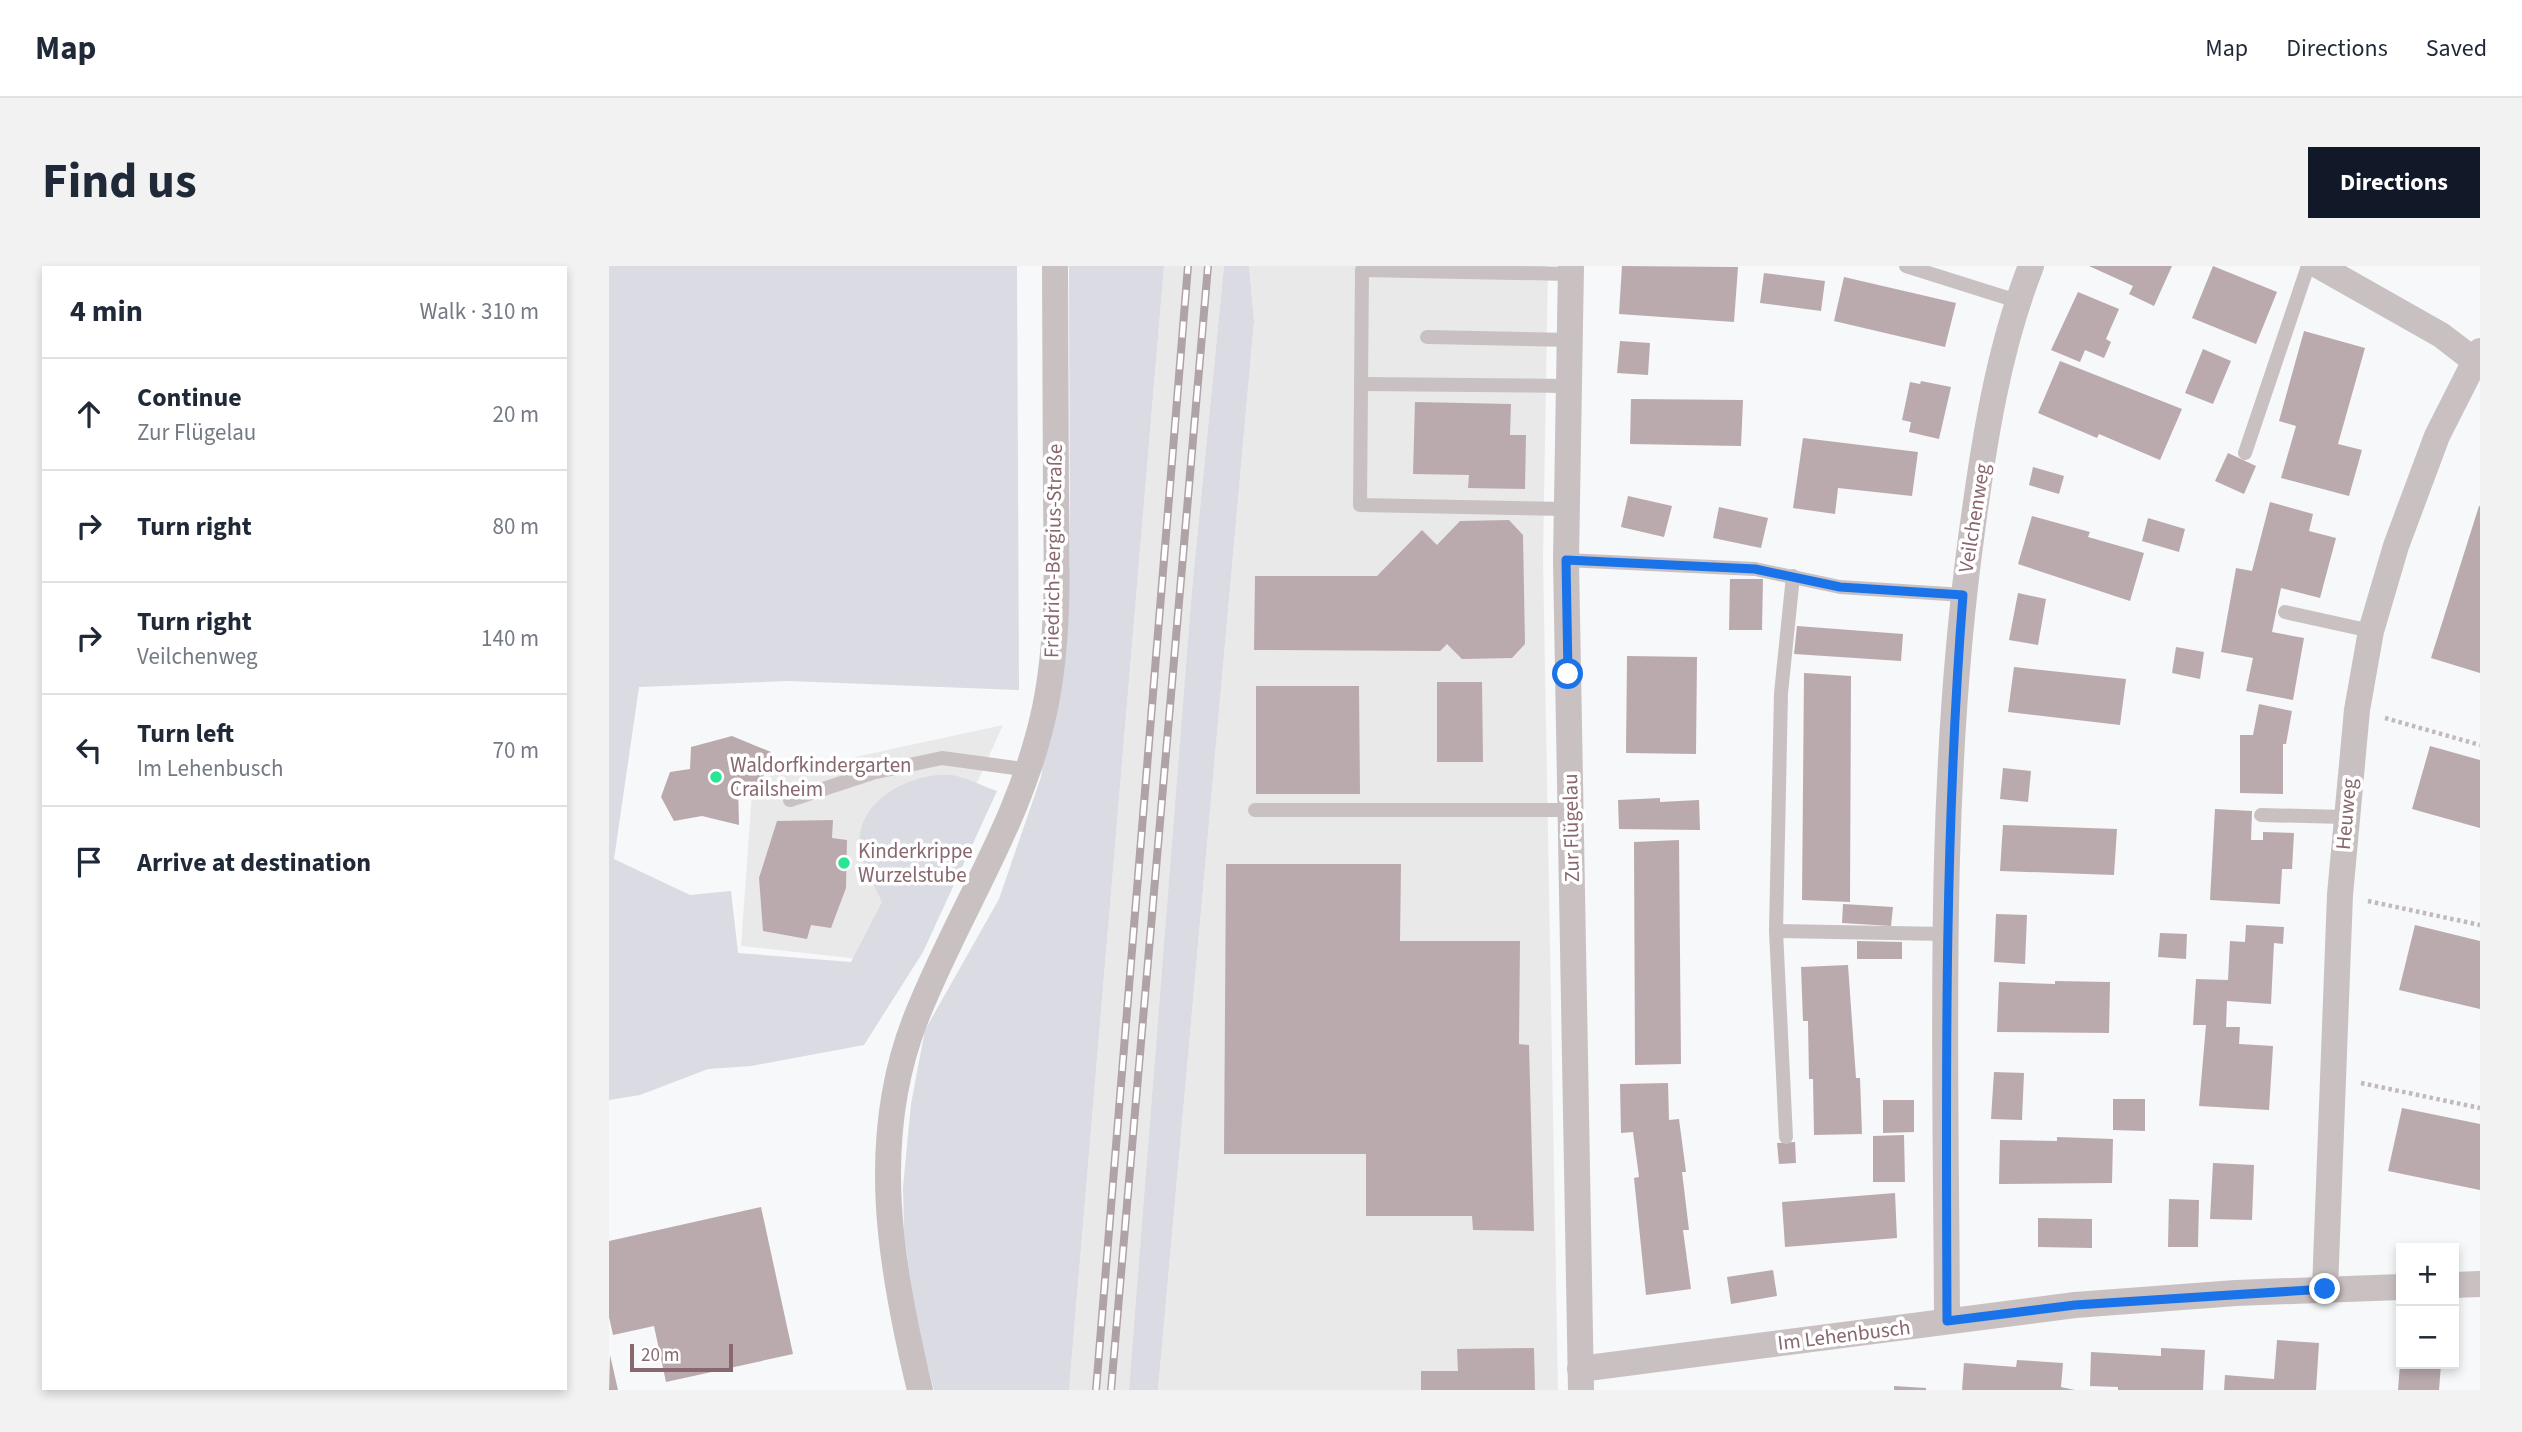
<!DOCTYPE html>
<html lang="en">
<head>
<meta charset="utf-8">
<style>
  :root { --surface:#fff; --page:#f2f2f3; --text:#1f2937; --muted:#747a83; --line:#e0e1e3; --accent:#111827 }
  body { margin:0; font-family:"Source Sans 3",sans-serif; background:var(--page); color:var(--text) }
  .controls { position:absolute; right:21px; bottom:21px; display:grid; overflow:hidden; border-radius:0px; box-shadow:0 4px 10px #0003 }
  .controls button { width:63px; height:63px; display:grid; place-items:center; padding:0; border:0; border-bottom:2px solid var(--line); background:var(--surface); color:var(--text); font:35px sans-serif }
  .scale { position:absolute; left:21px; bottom:18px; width:103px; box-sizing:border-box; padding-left:7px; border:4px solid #88676e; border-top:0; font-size:19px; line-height:24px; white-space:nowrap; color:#88676e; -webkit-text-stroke:5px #fff; paint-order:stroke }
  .stop { position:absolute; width:21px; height:21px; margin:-16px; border:5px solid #1a73e8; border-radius:50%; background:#fff }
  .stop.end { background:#1a73e8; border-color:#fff; box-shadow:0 2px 7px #0008 }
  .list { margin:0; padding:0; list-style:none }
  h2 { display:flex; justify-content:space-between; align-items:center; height:91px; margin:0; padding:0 28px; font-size:30px }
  h2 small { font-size:23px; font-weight:400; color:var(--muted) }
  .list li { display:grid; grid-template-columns:46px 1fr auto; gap:21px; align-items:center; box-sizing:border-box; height:112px; padding:0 28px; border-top:2px solid var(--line) }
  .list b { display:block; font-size:26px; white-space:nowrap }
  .list p { margin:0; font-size:23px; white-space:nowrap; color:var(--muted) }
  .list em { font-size:23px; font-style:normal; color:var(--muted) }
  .icon { flex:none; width:38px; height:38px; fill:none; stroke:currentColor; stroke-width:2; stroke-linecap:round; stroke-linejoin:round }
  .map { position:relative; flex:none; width:1871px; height:1124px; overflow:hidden; border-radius:0px }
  header { display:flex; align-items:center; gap:42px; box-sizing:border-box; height:98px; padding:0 35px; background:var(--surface); border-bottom:2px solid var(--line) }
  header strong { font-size:33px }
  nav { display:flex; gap:38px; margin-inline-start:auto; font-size:24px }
  .intro { display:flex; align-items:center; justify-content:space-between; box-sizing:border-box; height:168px; padding:0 42px }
  h1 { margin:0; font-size:49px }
  .button { padding:18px 32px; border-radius:0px; background:var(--accent); color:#fff; font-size:24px; font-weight:700 }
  main { display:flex; gap:42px; padding:0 42px }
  aside { flex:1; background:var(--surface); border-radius:0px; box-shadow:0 4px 10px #0003 }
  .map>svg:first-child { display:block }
</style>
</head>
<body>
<header>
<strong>Map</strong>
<nav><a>Map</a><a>Directions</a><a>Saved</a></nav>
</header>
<div class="intro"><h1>Find us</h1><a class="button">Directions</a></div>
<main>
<aside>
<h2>4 min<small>Walk · 310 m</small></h2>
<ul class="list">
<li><svg class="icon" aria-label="ahead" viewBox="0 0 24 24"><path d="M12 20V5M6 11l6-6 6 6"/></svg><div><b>Continue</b><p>Zur Flügelau</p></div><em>20 m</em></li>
<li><svg class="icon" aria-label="right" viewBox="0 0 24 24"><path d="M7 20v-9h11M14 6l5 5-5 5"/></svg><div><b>Turn right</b></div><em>80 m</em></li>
<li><svg class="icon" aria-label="right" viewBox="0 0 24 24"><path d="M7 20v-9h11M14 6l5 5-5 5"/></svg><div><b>Turn right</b><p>Veilchenweg</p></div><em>140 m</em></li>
<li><svg class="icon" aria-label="left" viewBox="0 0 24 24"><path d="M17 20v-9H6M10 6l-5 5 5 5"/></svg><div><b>Turn left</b><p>Im Lehenbusch</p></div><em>70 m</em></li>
<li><svg class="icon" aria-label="arrive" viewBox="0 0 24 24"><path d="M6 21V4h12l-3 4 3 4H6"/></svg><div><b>Arrive at destination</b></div></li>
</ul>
</aside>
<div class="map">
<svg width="1871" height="1124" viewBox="0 0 1871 1124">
  <rect width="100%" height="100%" fill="#f6f8f9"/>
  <g fill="#eae9ea">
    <polygon points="555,0 615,0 583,324 543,865 520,1124 460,1124"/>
    <polygon points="640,0 939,0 934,292 949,1124 549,1124 645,55"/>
    <polygon points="394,459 287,697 132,680 144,513"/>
  </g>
  <g fill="#dadbe3">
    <path d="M 0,0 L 408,0 L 410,424 L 180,415 L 30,421 L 5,593 L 81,629 L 122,625 L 129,687 L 242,696 L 273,636 C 266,620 252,598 251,581 C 246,535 302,506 342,509 C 357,511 373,520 388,525 L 314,686 L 255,779 L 142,800 L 99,803 L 31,829 L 0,834 Z"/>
    <polygon points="460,0 555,0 460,1124 325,1124 307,1056 295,966 294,921 302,838 316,764 390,633 432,511 461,299"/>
    <polygon points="615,0 640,0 645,55 549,1124 520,1124 583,324"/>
  </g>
  <g fill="#baaaae">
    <polygon points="1013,0 1129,1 1125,56 1010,48"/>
    <polygon points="1480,0 1563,0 1545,40 1520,28 1524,20"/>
    <polygon points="1604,0 1668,26 1647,78 1583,52"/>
    <polygon points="1155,7 1216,15 1212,45 1151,37"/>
    <polygon points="1235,11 1347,37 1336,81 1225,55"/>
    <polygon points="1469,26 1510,43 1497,73 1502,76 1495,92 1476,84 1471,96 1442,84"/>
    <polygon points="1695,65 1756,82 1729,178 1753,184 1740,230 1672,212 1687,160 1670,155"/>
    <polygon points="1011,75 1041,77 1039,109 1008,107"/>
    <polygon points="1594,83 1622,95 1604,138 1576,127"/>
    <polygon points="1451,95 1573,143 1551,194 1490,168 1488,172 1429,147"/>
    <polygon points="1312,115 1342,121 1330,173 1300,166 1302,156 1293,154 1301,116 1311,118"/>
    <polygon points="1022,133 1134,134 1132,180 1021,178"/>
    <polygon points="806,136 902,138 901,169 917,169 916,223 859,222 860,209 804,208"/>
    <polygon points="1194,172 1309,186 1303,230 1229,222 1226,248 1184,242"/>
    <polygon points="1619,187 1647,200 1635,228 1606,215"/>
    <polygon points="1424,201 1455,210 1450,228 1420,219"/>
    <polygon points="1019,230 1063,240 1055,271 1012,261"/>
    <polygon points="1661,236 1704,248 1700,265 1727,272 1711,332 1672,322 1663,366 1695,372 1684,434 1637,425 1644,392 1612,386 1627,302 1643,305"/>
    <polygon points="1870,240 1871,240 1871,407 1822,392"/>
    <polygon points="1110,241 1159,252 1152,282 1104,272"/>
    <polygon points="1423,250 1481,266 1479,271 1535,287 1521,335 1409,298"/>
    <polygon points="1539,252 1576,263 1570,286 1533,275"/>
    <polygon points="900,254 914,269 916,378 903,392 853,393 838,378 831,385 645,384 646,310 768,310 813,264 828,279 851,255"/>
    <polygon points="1121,313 1154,313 1153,364 1120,364"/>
    <polygon points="1409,327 1437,333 1429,379 1400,374"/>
    <polygon points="1188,360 1294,368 1292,395 1185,388"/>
    <polygon points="1567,381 1595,386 1591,413 1563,407"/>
    <polygon points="1018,390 1088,391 1087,488 1017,487"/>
    <polygon points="1405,401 1517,413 1511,459 1399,446"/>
    <polygon points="1195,407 1242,410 1241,636 1193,634"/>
    <polygon points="828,416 873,416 874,496 828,496"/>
    <polygon points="647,420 750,420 751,528 647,528"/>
    <polygon points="1650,438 1683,445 1677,478 1674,478 1674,528 1631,527 1631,469 1644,469"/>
    <polygon points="123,470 162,486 152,517 129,518 130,559 93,550 65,555 52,531 61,506 81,503 82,481"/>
    <polygon points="1821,480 1871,494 1871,562 1803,543"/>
    <polygon points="1394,502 1422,505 1419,536 1391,533"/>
    <polygon points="1051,532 1051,536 1090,534 1091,564 1010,563 1009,534"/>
    <polygon points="1606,543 1643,545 1642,574 1654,574 1654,566 1685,567 1683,603 1673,603 1671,638 1601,634"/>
    <polygon points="224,554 223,572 238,574 237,622 222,662 202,659 198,673 154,665 150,612 168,555"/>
    <polygon points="1394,559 1508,563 1505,609 1391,605"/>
    <polygon points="1070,574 1072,798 1026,799 1025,576"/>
    <polygon points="617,598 792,598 791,675 911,675 910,778 920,779 925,965 864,964 863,950 757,950 757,888 615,888"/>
    <polygon points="1234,638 1284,641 1282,660 1233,657"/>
    <polygon points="1387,648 1418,649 1416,698 1385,696"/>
    <polygon points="1637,659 1675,661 1674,678 1665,677 1662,738 1618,735 1617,761 1631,761 1630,778 1664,780 1660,844 1590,840 1597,759 1584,759 1587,713 1619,714 1621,675 1636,676"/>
    <polygon points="1806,659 1871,675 1871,743 1790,724"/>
    <polygon points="1551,667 1578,668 1577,693 1549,691"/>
    <polygon points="1248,675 1293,676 1293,693 1248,693"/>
    <polygon points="1239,699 1247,812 1251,812 1253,868 1205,869 1204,813 1200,813 1199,755 1194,755 1192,701"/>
    <polygon points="1446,715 1501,716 1500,767 1388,766 1390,716 1446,718"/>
    <polygon points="1385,806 1415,807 1413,854 1382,853"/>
    <polygon points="1059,817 1060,854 1070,853 1077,906 1073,906 1080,964 1074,964 1082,1023 1037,1029 1025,912 1030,911 1024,866 1012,867 1011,818"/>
    <polygon points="1504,833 1536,833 1536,865 1504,864"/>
    <polygon points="1274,834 1305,834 1305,866 1274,867"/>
    <polygon points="1793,842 1871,858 1871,924 1779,905"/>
    <polygon points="1295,869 1296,916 1264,916 1264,870"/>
    <polygon points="1448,871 1504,873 1503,917 1390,918 1391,874 1448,875"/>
    <polygon points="1186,876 1187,897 1170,898 1168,877"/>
    <polygon points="1604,897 1645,899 1643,954 1601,953"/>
    <polygon points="1286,927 1288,972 1176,981 1173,936"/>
    <polygon points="1560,933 1590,934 1589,981 1559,981"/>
    <polygon points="152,941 184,1088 57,1116 45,1060 4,1069 0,1051 0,975"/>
    <polygon points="1429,952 1483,953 1483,982 1429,981"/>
    <polygon points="1164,1004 1168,1030 1122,1038 1118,1011"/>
    <polygon points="1668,1074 1710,1077 1707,1124 1615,1124 1616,1109 1665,1113"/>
    <polygon points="925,1082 926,1124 812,1124 812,1105 849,1105 848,1083"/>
    <polygon points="1552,1082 1596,1084 1594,1124 1509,1124 1509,1121 1481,1120 1482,1086 1552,1090"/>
    <polygon points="1,1089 9,1124 0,1124"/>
    <polygon points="1408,1094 1454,1097 1452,1121 1466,1124 1353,1124 1355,1097 1407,1101"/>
    <polygon points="1791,1098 1832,1098 1830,1124 1789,1124"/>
    <polygon points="1285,1120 1317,1122 1317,1124 1285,1124"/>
  </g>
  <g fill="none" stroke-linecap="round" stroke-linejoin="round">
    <g stroke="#c1babc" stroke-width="4.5" stroke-dasharray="3.5 3.5" stroke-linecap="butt">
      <polyline points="1776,452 1871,479"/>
      <polyline points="1759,635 1871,659"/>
      <polyline points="1752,817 1871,842"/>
    </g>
    <g stroke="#c9c0c2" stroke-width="14">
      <polyline points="1297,0 1408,35"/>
      <polyline points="818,71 961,74"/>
      <polyline points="752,118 960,120"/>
      <polyline points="1636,187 1699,0"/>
      <polyline points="958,243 751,239 753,4 962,8"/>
      <polyline points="957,294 1146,303 1231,321 1354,329"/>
      <polyline points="1676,346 1762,365"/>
      <polyline points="181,534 263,507 333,492 421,504"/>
      <polyline points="646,544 962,544"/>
      <polyline points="1652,549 1736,551"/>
      <polyline points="1167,665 1337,668"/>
      <polyline points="1177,871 1167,665 1172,427 1184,310"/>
    </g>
    <g stroke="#c9c0c2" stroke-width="26">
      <polyline points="962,0 957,294 972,1124"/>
      <polyline points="1710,0 1832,69 1871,99"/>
      <polyline points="1845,1019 1871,1018"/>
      <polyline points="1716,1023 1731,629 1748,444 1762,365 1787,280 1828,170 1871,85"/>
      <path d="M 1338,1055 C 1337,793 1327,526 1363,265 C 1375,176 1389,84 1422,0"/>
      <polyline points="971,1103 1466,1039 1627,1027 1792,1021"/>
      <path d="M 311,1124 C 281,1001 259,873 307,752 C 349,645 412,557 436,442 C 450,374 448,302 447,233 C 447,155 446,78 446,0"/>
    </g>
    <defs>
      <g id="rail">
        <polyline points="487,1124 579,0"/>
        <polyline points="502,1124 599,0"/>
      </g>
    </defs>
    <use href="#rail" stroke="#b0a3a6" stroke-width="8"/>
    <use href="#rail" stroke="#fff" stroke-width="5" stroke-dasharray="16" stroke-linecap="butt"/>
  </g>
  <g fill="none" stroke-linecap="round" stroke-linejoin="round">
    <path stroke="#1a73e8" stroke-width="9" d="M 959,408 L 957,294 L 1146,303 L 1231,321 L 1354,329 C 1335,571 1337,813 1338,1055 L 1466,1039 L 1716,1023"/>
  </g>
  <g fill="#29e695" stroke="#fff" stroke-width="2.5">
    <circle cx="107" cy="511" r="7"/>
    <circle cx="235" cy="597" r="7"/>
  </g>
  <g text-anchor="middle" stroke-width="7" stroke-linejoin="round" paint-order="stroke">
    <g font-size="21" fill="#88676e" stroke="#fff">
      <text transform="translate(1365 252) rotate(-81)" y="7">Veilchenweg</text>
      <text transform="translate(444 285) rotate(-89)" y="7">Friedrich-Bergius-Straße</text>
      <text transform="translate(1737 548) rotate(-85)" y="7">Heuweg</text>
      <text transform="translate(962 562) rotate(-91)" y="7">Zur Flügelau</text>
      <text transform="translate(1235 1069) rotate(-7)" y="7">Im Lehenbusch</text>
    </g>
    <g font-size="21" fill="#88676e" stroke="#fff" text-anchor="start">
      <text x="121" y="506">Waldorfkindergarten<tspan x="121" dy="24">Crailsheim</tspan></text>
      <text x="249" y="592">Kinderkrippe<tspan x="249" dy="24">Wurzelstube</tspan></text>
    </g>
  </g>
</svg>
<div class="controls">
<button>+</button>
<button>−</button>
</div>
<div class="scale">20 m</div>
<div class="stop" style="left:959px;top:408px"></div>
<div class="stop end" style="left:1716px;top:1023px"></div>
</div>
</main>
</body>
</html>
